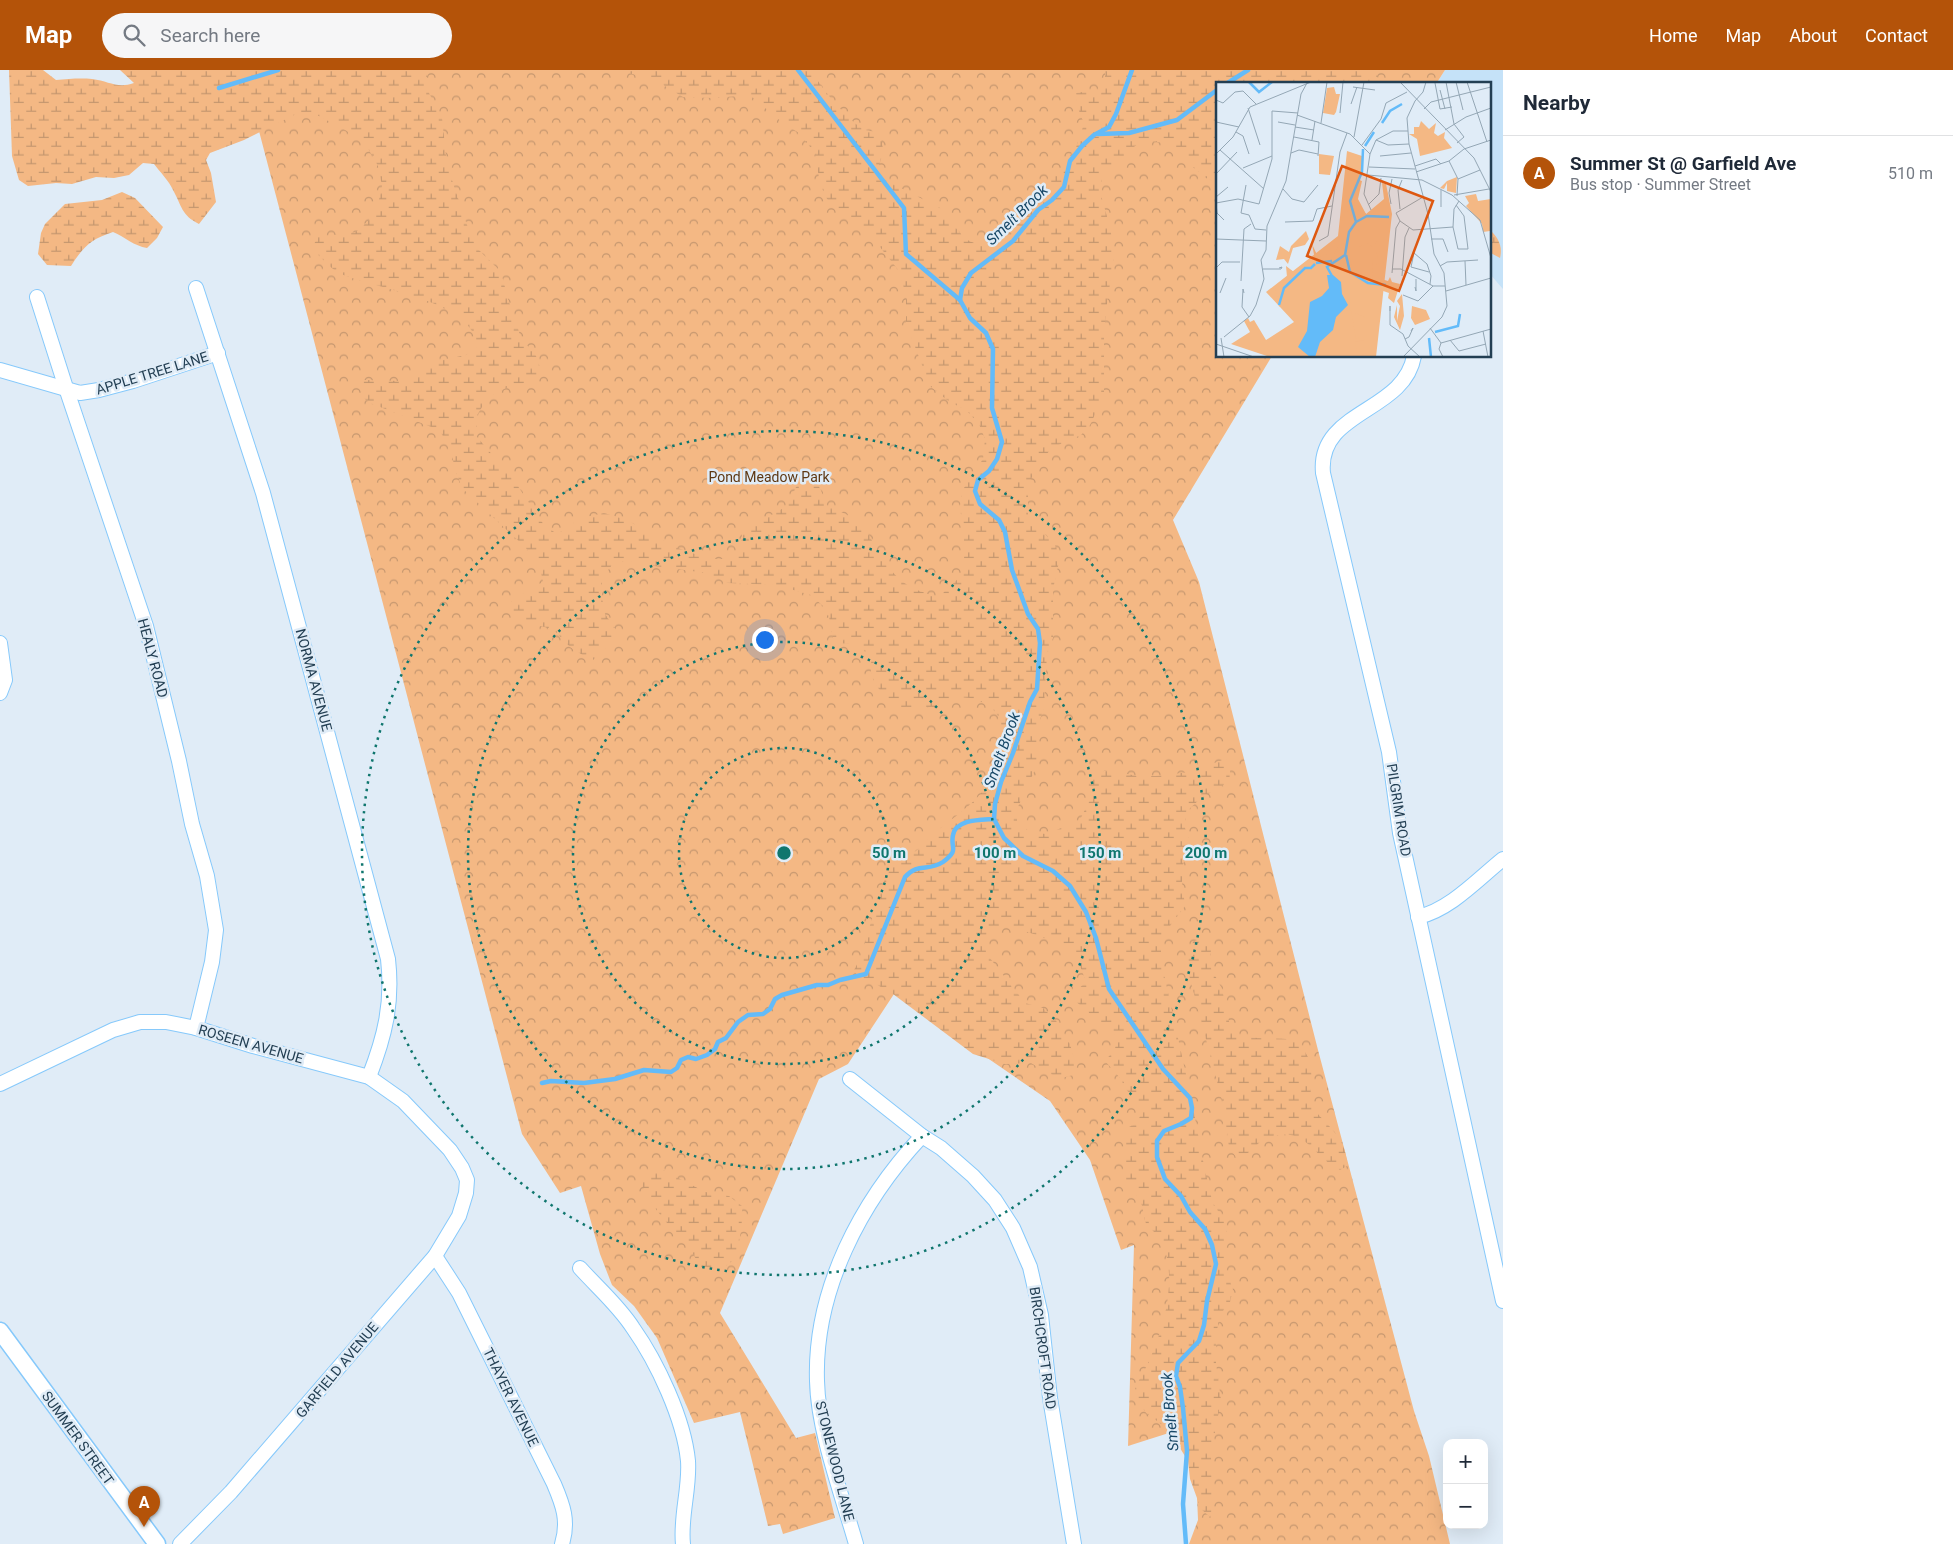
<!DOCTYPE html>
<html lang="en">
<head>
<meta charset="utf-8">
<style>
  :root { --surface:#fff; --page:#f6f6f7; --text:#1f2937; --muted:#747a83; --line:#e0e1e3; --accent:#b45309 }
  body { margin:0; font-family:Roboto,sans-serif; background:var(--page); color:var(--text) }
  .controls { position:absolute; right:15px; bottom:15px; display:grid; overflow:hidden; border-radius:10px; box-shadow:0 5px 20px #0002 }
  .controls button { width:45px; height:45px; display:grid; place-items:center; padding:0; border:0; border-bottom:1px solid var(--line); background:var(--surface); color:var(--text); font:25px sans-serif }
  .you { position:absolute; left:764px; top:569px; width:18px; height:18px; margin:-12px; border:4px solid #fff; border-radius:50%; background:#1a73e8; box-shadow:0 0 0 8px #1a73e833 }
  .badge { display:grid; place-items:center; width:32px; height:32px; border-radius:50%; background:var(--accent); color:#fff; font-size:16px; font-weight:700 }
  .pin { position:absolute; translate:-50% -41px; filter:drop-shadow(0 1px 2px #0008) }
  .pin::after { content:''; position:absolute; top:26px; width:18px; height:15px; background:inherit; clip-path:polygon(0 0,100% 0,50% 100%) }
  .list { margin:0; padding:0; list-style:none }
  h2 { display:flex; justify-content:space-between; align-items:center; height:65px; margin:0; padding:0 20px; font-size:21px }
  h2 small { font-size:16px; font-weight:400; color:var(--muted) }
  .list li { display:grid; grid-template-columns:32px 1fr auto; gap:15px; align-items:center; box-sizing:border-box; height:75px; padding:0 20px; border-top:1px solid var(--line) }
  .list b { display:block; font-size:19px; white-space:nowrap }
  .list p { margin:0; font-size:16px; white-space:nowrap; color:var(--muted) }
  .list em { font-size:16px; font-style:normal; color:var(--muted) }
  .icon { flex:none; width:28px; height:28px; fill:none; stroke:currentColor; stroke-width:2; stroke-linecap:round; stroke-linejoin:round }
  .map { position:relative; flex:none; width:1503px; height:1474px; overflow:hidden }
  header { display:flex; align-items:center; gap:30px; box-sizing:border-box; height:70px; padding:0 25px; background:var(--accent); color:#fff }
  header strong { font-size:24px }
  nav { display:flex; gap:28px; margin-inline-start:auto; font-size:18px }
  .search { width:350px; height:45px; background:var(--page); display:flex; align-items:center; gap:12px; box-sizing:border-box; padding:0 18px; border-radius:28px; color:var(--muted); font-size:19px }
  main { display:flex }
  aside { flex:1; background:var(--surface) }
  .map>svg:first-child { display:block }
</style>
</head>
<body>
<header>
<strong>Map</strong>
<div class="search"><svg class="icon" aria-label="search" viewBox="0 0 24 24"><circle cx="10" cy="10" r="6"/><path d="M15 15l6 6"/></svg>Search here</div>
<nav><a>Home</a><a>Map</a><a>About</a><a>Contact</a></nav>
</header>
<main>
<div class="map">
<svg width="1503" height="1474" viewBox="0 0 1503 1474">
  <defs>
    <pattern id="forest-crowns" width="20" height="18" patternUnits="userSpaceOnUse" patternTransform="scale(1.25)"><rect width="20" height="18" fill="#f4b884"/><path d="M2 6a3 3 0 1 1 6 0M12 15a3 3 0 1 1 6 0" fill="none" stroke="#c5976f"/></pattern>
    <pattern id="wetland-marsh" width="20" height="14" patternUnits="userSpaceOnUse" patternTransform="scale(1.25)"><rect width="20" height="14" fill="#f4b884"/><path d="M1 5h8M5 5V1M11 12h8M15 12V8" fill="none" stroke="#c5976f"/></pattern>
  </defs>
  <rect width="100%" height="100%" fill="#e0ecf7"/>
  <polygon fill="#c5e2f8" points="1445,0 1503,0 1503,219 1489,203 1489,14 1436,14"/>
  <polygon fill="url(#forest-crowns)" points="243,0 1445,0 1436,14 1217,14 1217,286 1272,286 1173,450 1199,512 1318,980 1414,1341 1429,1386 1450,1474 1189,1474 1198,1450 1194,1355 1128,1376 1134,1175 1121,1180 1090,1090 1050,1031 894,924 848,994 819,1009 720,1243 796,1368 815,1363 835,1448 783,1464 780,1454 768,1456 740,1342 694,1353 657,1268 634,1236 612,1215 600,1184 581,1116 560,1123 522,1064"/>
  <g fill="url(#wetland-marsh)">
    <path d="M 9,0 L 43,0 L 56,10 C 68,9 80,8 92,9 C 109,11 117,19 134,13 L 120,0 L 430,0 L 426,9 L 429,23 L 442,48 L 447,95 L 467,155 L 476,177 L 501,202 L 508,229 L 521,268 L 537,287 L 541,302 L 537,310 L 508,317 L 488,327 L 476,347 L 477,367 L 513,409 L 544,455 L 557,464 L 572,455 L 577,449 L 604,443 L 627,450 L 675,477 L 709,489 L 722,489 L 738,482 L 742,469 L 742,456 C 755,451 781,444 789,432 C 798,418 790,419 808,408 L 820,418 L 827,436 C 839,441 855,447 864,457 C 870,464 873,475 879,484 C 897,511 908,519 939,527 L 962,505 L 965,480 L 960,436 L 962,421 L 983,389 L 985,369 L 979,354 L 967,341 L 947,330 L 930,316 L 906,253 L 906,225 L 899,201 L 876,172 L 827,129 L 820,114 L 815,83 L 799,63 L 783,53 L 750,25 L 713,28 L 683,27 L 655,10 L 617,0 L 812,0 C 816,13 850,52 863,59 C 867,61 874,61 878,62 C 885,74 883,83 879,96 L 891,113 L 940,138 L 965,169 L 979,175 L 992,174 L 1009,163 L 1032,138 L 1040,129 L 1042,118 L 1060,100 L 1076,77 L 1084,54 L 1078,38 L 1076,23 L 1089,21 L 1098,28 L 1105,16 L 1105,0 L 1375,0 L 1380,14 L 1217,14 L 1217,113 L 1206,108 L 1164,73 L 1146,70 L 1130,79 L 1123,92 L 1103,107 L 1099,118 L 1111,161 L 1114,195 L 1108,224 L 1104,262 L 1104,325 L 1090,355 L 1081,365 L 1054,377 L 1039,391 L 1028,416 L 1028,446 L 1056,476 L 1059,492 L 1053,519 L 1053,568 L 1047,583 L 1044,637 L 1038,656 L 1038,693 L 1017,739 L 1017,751 L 1031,763 L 1047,764 L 1080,750 L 1089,731 L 1088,705 L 1108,700 L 1137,706 L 1156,706 L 1190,702 L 1225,689 L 1231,693 L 1229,712 L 1201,728 L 1186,742 L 1185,758 L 1191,775 L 1182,797 L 1182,812 L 1185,836 L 1161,868 L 1161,891 L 1191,1027 L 1205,1101 L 1213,1133 L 1225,1152 L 1227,1167 L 1223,1196 L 1233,1219 L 1230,1232 L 1223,1241 L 1216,1262 L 1216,1293 L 1221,1330 L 1211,1383 L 1213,1436 L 1210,1447 L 1201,1439 L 1190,1409 L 1188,1391 L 1175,1370 L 1160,1353 L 1147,1344 L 1137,1331 L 1135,1317 C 1158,1281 1183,1210 1160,1169 C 1157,1163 1151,1160 1147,1155 C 1143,1149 1144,1140 1141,1133 C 1138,1124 1126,1116 1125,1108 C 1122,1091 1128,1075 1125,1059 L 1137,1053 L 1141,1044 L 1120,1008 L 1105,991 L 1115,979 L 1117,967 L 1073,929 L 1075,922 L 1086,912 C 1083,905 1081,895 1076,890 C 1060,870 1029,862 1005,856 L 985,869 L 986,883 L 1025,933 L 1043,938 L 1057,952 L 1070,974 L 1076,995 L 1073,1005 L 1062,1008 L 1047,1003 L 1031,993 L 1005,994 L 973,984 L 893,924 L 874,913 L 860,910 L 854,900 L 861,887 L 879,824 L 888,801 L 924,775 L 929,767 C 946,753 974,735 986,717 C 993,706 1004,658 998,646 C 994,637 980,630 970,628 C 956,625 947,634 934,637 C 923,639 911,638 900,638 C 889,630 879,622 873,609 C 869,600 872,597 871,590 C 867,574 847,573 834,573 L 829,547 L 824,537 L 811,525 L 776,515 L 728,513 L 707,503 L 654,496 L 627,490 L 612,495 L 602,508 L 602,528 L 605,544 L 616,560 L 613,571 L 592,591 L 570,577 L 553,559 L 527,553 L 512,545 L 507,536 L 515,528 L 543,512 L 540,498 L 525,477 L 462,418 L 455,399 L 450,377 L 439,360 L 370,333 L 361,326 L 364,310 L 401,311 L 415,304 L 433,292 L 466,285 L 477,277 C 476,230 373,219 339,203 C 330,198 321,187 313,180 L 314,174 L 318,167 L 356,162 L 368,151 L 378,134 L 382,116 L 378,96 L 366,75 L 347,61 L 319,46 L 294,45 L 244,70 L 210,83 L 206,90 L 211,103 L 216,132 L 199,154 C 181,145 182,136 173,120 C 169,111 160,102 154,94 L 143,93 L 129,105 L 114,108 L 96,107 L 72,114 L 56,113 L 28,116 L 19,110 L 12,86 Z"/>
    <path d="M 122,122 L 135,128 L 163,157 L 157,168 L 147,178 C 134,176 125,167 113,162 C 91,169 83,177 71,196 L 47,195 L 38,184 L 41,163 L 45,154 L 65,134 L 102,130 Z"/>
    <path d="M 1489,159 C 1498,167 1503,176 1500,188 L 1489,182 Z"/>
    <path d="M 1205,868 L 1211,880 L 1209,894 L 1222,919 L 1230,956 L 1236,965 C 1256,970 1275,967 1296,970 C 1318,996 1311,1002 1310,1034 C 1325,1056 1347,1065 1347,1096 L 1340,1100 C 1310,1085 1307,1054 1266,1068 C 1260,1070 1256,1077 1251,1081 C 1247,1084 1241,1085 1236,1087 L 1229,1077 L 1223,1034 L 1188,901 L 1187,880 L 1194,871 Z"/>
    <path d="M 663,1100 L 705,1122 L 729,1126 L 742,1136 C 743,1149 740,1185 730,1193 C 724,1198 710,1203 703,1208 C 697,1178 672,1162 655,1138 C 649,1130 645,1120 640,1111 L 642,1102 Z"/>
  </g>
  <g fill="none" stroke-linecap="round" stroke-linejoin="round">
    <g stroke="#63bbf9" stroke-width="4.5">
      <polyline points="798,0 904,138 906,184 960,230"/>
      <polyline points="1132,0 1116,44 1109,57 1094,65 1082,76 1070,91 1064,117 1052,130 1038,140 1013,171 971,203 962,218 960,230 970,248 986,263 993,279 992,338 1002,372 997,389 989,401 978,410 975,421 980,434 999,450 1005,462 1012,500 1028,544 1038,559 1040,573 1037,619 1030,632 1013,683 1001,712 995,734 994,749 1004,768 1023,786 1053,801 1070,816 1086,842 1096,868 1109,919 1163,999 1190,1028 1192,1038 1191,1048 1181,1054 1164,1061 1157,1071 1157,1087 1165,1109 1181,1126 1190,1142 1205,1159 1212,1175 1216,1194 1207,1231 1204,1255 1199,1271 1178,1293 1176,1306 1180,1317 1183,1338 1187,1381 1183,1434 1186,1474"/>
      <polyline points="1226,14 1248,0"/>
      <polyline points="219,18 278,0"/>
      <polyline points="1098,64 1129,63 1177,50 1217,20"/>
      <path d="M 542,1013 L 551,1011 L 584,1013 L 615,1009 L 644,1000 L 671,1002 L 677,998 L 681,990 L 688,987 L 696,989 L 707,985 L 715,979 L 718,972 L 726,968 L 738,952 L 748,945 L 763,944 L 770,939 L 775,929 L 782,925 L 817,915 L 828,915 L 840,910 L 866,904 L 905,807 C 918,792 928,802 943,792 C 960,779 950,779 953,765 C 956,749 981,750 994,749"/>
    </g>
    <defs>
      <g id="minor">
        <path d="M 196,218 L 263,423 L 388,889 C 393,933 385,966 369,1007"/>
        <polyline points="37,227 66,318 146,556 179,691 192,754 207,806 216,860 212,892 196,958"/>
        <path d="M 1414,286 C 1404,343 1317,340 1323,403 L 1389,682 L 1400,763 L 1503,1231"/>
        <polyline points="0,300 80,323 99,320 133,311 218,283"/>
        <polyline points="0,573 5,610 0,623"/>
        <path d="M 1418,847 C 1450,840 1478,809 1503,789"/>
        <polyline points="850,1009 922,1066 941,1078 973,1106 995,1130 1013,1158 1030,1197 1041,1245 1050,1328 1074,1474"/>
        <polyline points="0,1014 113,960 140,952 166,952 196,958 253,976 369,1007 403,1031 450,1080 462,1098 467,1110 466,1123 459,1146 435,1186 231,1422 180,1474"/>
        <path d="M 435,1186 L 459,1223 L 554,1414 C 563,1435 569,1451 562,1474"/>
        <path d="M 580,1198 C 598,1218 619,1236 633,1258 C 657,1292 684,1349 688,1391 C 690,1418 680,1447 683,1474"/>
        <path d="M 856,1474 C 842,1425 818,1361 817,1311 C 814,1220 861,1131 922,1066"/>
      </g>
      <polyline id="tertiary" points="0,1261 157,1474"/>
    </defs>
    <use href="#minor" stroke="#86c9fb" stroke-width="16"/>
    <use href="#tertiary" stroke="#86c9fb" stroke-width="19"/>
    <use href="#minor" stroke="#fff" stroke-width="14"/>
    <use href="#tertiary" stroke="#fff" stroke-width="16"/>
  </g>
  <g fill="none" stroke="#0f766e" stroke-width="2.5" stroke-dasharray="2.5 5">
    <circle cx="784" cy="783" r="105"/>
    <circle cx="784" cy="783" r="211"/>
    <circle cx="784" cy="783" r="316"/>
    <circle cx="784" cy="783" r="422"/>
  </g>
  <g text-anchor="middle" stroke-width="5" stroke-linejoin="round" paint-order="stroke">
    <g font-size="14" fill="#233f53" stroke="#e0ecf7">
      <text transform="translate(152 303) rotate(-17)" y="5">APPLE TREE LANE</text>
      <text transform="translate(153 588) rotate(75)" y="5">HEALY ROAD</text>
      <text transform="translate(314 610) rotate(75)" y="5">NORMA AVENUE</text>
      <text transform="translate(1399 740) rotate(81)" y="5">PILGRIM ROAD</text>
      <text transform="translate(251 974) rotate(16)" y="5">ROSEEN AVENUE</text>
      <text transform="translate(1043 1278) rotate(82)" y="5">BIRCHCROFT ROAD</text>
      <text transform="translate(337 1300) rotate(-50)" y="5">GARFIELD AVENUE</text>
      <text transform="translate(511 1327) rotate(64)" y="5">THAYER AVENUE</text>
      <text transform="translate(78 1368) rotate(54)" y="5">SUMMER STREET</text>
      <text transform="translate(835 1391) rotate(76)" y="5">STONEWOOD LANE</text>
    </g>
    <g font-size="14" fill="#5e3813" stroke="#e0ecf7">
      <text x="769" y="412">Pond Meadow Park</text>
    </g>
    <g font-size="15" font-style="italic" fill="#174766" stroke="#e0ecf7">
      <text transform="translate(1017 145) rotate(-44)" y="5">Smelt Brook</text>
      <text transform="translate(1002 680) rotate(-70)" y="5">Smelt Brook</text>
      <text transform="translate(1170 1342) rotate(-95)" y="5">Smelt Brook</text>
    </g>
  </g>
  <g transform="translate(1216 12)">
    <rect width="275" height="275" fill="#e0ecf7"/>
    <path d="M 118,5 L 120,12 L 124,12 L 120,30 L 118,33 L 107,31 L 111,6 ZM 205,39 L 213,47 L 220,41 L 218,51 L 222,54 L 229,50 L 228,56 L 236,66 L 204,74 L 201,57 L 193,52 L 198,52 L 198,45 L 203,45 ZM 241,95 L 240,111 L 231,109 L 231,101 L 228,107 L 224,106 L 231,99 Z" fill="#f4b884"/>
    <path d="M 131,69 L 146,74 L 146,88 L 142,98 L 146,99 L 142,117 L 150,132 L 168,117 L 166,101 L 170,102 L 176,132 L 160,275 L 54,275 L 15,262 L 34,250 L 28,239 L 32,236 L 34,240 L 38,238 L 50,258 L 78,240 L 50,210 L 122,154 ZM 103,72 L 118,74 L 114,93 L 103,92 Z" fill="#f4b884"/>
    <path d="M 143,93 L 145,101 L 140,109 L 138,130 L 143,133 L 142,123 L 152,134 L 137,146 L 143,149 L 148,159 L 157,165 L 161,159 L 164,164 L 162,166 L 168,181 L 160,182 L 168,191 L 162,196 L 172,199 L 174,195 L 176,200 L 184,202 L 178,221 L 172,216 L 173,211 L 150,203 L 134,193 L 127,175 L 116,182 L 115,190 L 100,182 L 99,178 L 96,162 L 102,175 L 110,172 L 115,178 L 123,163 L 130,160 L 138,139 L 124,138 L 132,129 L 136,106 ZM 138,155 L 143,165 L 150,162 L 160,169 L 162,176 L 157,178 L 156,199 L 136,186 L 131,164 ZM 90,149 L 93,157 L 89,163 L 77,166 L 72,182 L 68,177 L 60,178 L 64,164 L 73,170 L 75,164 ZM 98,180 L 99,184 L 72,206 L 64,225 L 62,222 L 72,203 L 62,215 L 59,206 L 71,195 L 70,184 L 82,193 L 78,199 ZM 186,212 L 188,234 L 184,248 L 178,235 L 181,223 L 181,239 L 184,224 L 181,219 ZM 127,215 L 135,221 L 139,217 L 139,231 L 151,236 L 145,243 L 145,255 L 140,257 L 135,228 L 124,230 L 130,226 ZM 196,224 L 210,228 L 214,237 L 199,243 L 195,236 ZM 151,253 L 151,261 L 159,275 L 151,271 L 142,275 L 139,260 L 148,258 Z" fill="#f4b884" fill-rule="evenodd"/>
    <path d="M 260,112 L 262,119 L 275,117 L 274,149 L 267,150 L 266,142 L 250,124 L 253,121 L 249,114 Z" fill="#f4b884"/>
    <path d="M 111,193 L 117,193 L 125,200 L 126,212 L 132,223 L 120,235 L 117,248 L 104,260 L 99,275 L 94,275 L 82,265 L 91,249 L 94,220 L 106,214 L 113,206 Z" fill="#63bbf9"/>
    <path fill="none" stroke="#63bbf9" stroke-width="2.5" d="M 33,0 L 43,10 L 56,0M 166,41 L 174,29 L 186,22M 149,64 L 158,50M 140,140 L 151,134 L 173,135M 130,173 L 134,190 L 152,201 L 170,203M 100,181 L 116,179M 116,194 L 111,185 L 129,173 L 133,150 L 140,140 L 134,119 L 146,90 L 147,67M 63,223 L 68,206 L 89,186 L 95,186 L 99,182M 219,250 L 242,244 L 244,232M 213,256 L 215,275"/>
    <path fill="none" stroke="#94a7b5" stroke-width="1" d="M 184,0 L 258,76 L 275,110M 230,0 L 238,42M 240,0 L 247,28M 251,0 L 271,60M 219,1 L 224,27 L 236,25M 137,5 L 159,8M 224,8 L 229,27M 0,18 L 7,21 L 19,10 L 27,9 L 40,22M 199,19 L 207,10 L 210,0M 135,22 L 141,5M 32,26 L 44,63M 208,27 L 215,20 L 275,5M 124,31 L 127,0M 81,33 L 134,52 L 154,72M 0,40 L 23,45M 62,40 L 79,43M 105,41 L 111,0M 238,42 L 248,55 L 241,61M 79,45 L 98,48M 229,48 L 250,35 L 275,26M 20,50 L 27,54 L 33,72M 78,55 L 103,60 L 102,74M 138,55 L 148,0M 96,58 L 99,39M 160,58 L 177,49 L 192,49M 146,63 L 165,37 L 170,21 L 191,10M 248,67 L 275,58M 4,68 L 48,107M 75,71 L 83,68 L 102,72M 0,72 L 17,55 L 34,25 L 95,0M 164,74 L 195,71M 233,79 L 242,97 L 241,114M 199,84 L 220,77 L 225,82M 153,85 L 199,87M 27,86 L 56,74M 200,90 L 233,79 L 248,67M 0,92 L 21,70M 152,93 L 206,98 L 236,113 L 264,138 L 275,176M 242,97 L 264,88M 30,103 L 25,131 L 33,133 L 39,147 L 50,148M 67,107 L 76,117 L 88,120 L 102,103M 238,113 L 273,107M 0,115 L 12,105M 207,115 L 180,131 L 184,139 L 197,148 L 237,145 L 238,127 L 243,119M 0,121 L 22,117 L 43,122 L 56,77 L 56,29 L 82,31M 0,121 L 1,131 L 8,138M 175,122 L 173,111 L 176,97M 152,123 L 163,112 L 165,96M 225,125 L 225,108M 184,127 L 182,108 L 186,98M 155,128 L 148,112 L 154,72 L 160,58 L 172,63 L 193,62M 69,140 L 97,139 L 101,127 L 116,124M 237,145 L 242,167 L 252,167 L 248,134 L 240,123M 0,157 L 50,159M 215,157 L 227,157 L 232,170M 103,159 L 112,154 L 124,70 L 131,51M 249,179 L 250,203M 224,184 L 231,180 L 262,178M 0,186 L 6,180 L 24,180M 47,187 L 65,187 L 66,185 L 63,186M 176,187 L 185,187 L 217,204 L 229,204M 213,190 L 195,185 L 198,171 L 211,182 L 215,194 L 214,202M 176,191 L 180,146 L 184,139M 186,194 L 189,155 L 193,146M 25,199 L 28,147 L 35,142M 199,205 L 200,209 L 200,197M 230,209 L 275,196M 4,211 L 10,196M 28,211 L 27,207 L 26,225 L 33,235M 187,213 L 202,219 L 217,204M 174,229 L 174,224 L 174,243 L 187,252 L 192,264 L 204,275M 214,246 L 225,261 L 275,247M 267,249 L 272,275M 8,255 L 34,234 L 40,223 L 48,197 L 45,178 L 50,168 L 51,144 L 70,99 L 85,12 L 91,1M 5,256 L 8,275M 189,257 L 193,255 L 197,246 L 195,249M 234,258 L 243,269 L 270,262M 225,261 L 223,267 L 227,275M 0,262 L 38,275M 187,275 L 226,235 L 231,224 L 228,191 L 218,172 L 212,132 L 193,62 L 191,36 L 199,19"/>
    <path fill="#de5810" fill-opacity="0.15" stroke="#de5810" stroke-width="2.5" d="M 126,84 L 217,119 L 183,209 L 91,174 Z"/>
    <rect width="275" height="275" fill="none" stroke="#233f53" stroke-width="2.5"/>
  </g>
  <circle cx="784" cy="783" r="8" fill="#0f766e" stroke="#e0ecf7" stroke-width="2.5"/>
  <g font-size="15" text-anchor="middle" font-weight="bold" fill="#0f766e" stroke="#e0ecf7" stroke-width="5" stroke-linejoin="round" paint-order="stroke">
    <text x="889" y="788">50 m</text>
    <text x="995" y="788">100 m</text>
    <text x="1100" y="788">150 m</text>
    <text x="1206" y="788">200 m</text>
  </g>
</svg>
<div class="controls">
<button>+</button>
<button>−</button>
</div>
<div class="you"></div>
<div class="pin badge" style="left:144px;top:1457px">A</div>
</div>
<aside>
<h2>Nearby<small></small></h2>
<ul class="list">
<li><span class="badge">A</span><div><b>Summer St @ Garfield Ave</b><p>Bus stop · Summer Street</p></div><em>510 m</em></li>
</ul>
</aside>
</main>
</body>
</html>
